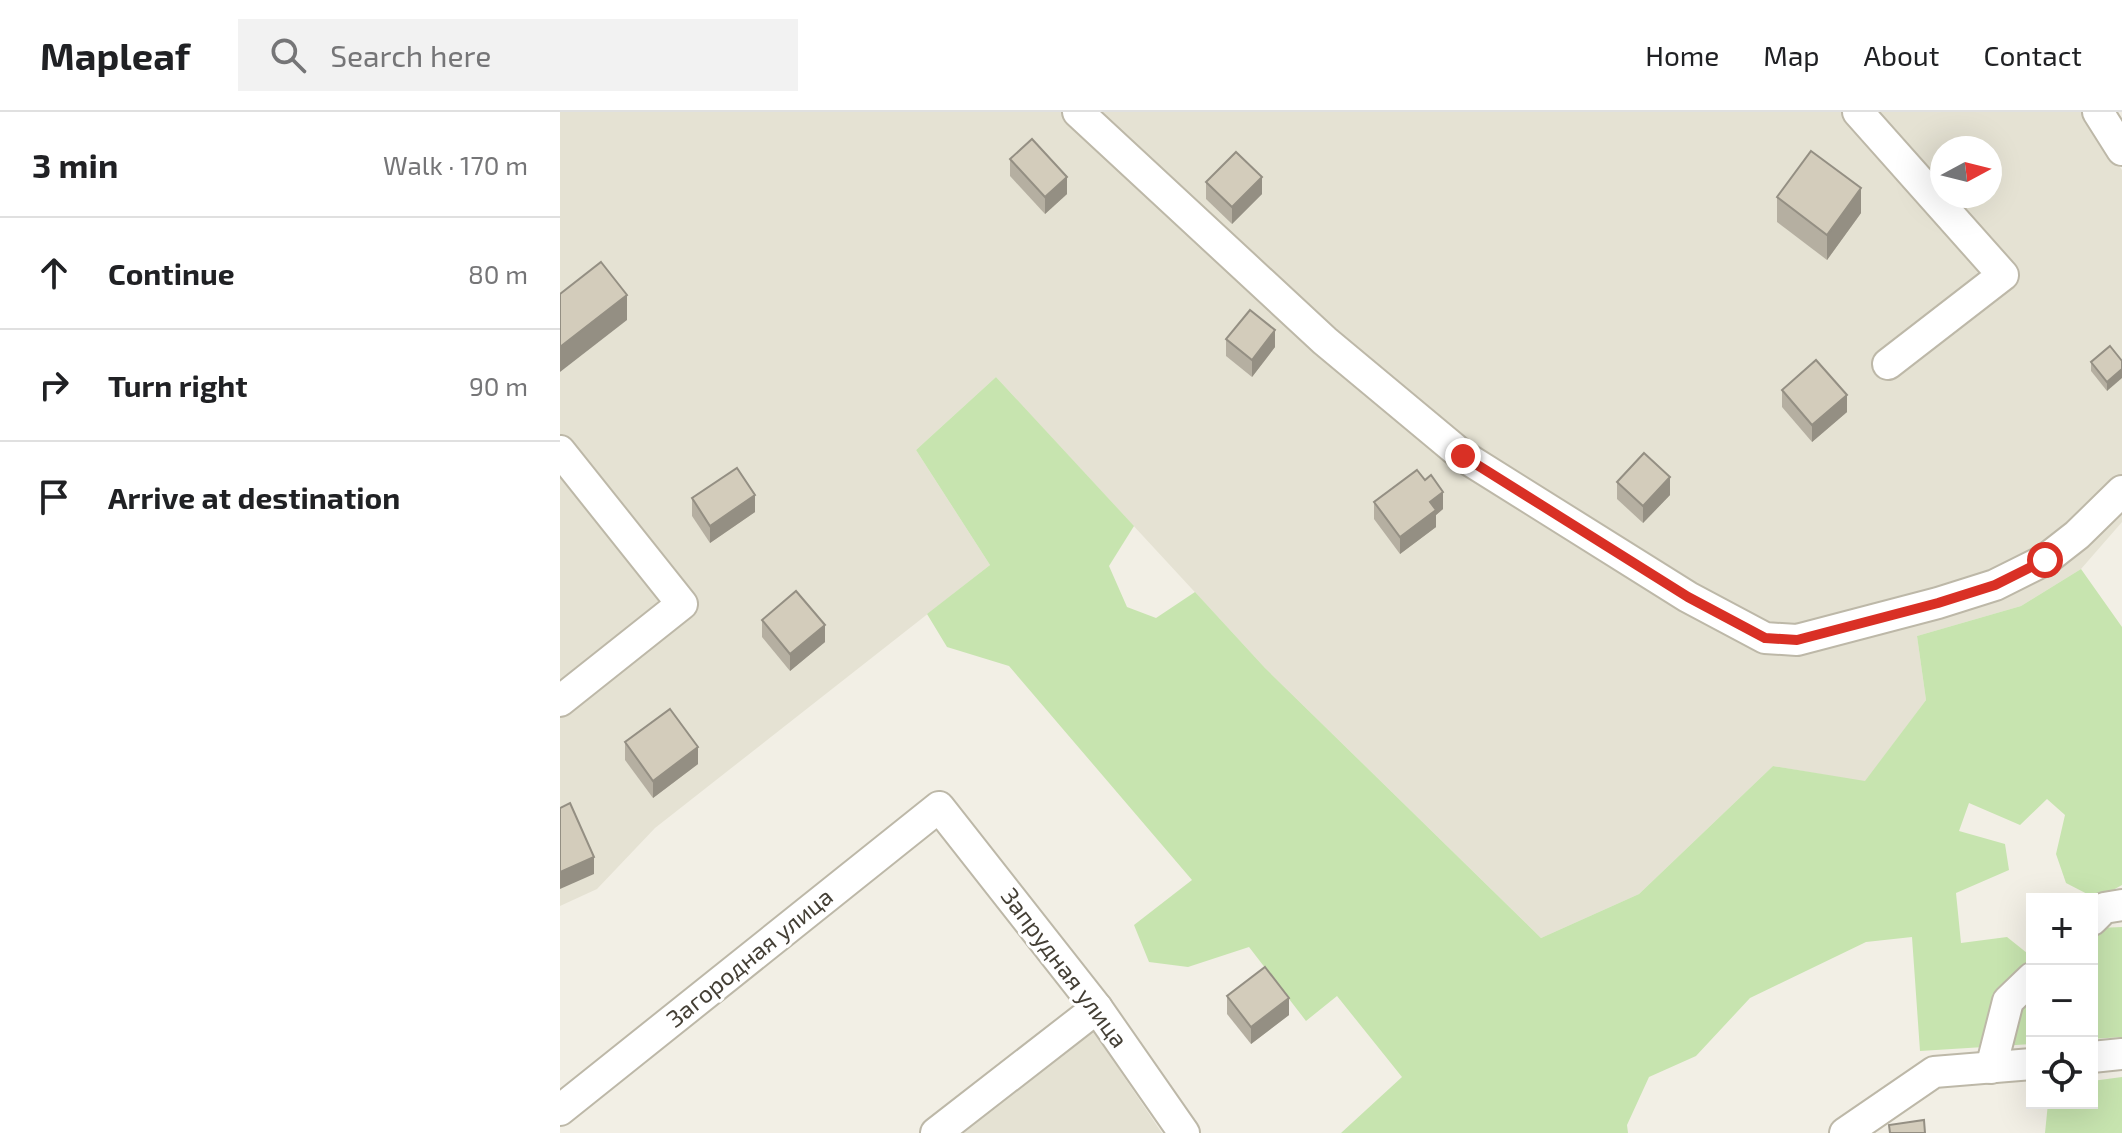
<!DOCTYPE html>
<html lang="en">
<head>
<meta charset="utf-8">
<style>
  :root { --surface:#fff; --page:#f2f2f2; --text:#202124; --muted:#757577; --line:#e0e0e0 }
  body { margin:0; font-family:"Exo 2",sans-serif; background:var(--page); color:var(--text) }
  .controls { position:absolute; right:24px; bottom:24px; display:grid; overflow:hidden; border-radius:0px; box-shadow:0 8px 32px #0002 }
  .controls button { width:72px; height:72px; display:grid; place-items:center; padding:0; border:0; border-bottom:2px solid var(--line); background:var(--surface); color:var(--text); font:40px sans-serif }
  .compass { position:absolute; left:1370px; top:24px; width:72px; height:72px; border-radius:50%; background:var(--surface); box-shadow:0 8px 32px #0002; rotate:83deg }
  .stop { position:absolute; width:24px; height:24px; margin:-18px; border:6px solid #d93025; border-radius:50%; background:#fff }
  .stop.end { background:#d93025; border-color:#fff; box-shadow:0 2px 8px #0008 }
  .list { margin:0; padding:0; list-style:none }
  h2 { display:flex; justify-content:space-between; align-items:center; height:104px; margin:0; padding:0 32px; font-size:34px }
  h2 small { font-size:26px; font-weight:400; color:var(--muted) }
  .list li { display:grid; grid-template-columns:52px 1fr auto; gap:24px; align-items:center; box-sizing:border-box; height:112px; padding:0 32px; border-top:2px solid var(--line) }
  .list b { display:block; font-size:30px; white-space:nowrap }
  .list em { font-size:26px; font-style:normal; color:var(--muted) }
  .icon { flex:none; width:44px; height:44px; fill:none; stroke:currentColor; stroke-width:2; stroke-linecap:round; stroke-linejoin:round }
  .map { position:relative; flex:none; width:1562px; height:1021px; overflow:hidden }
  header { display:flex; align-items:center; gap:48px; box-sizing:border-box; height:112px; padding:0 40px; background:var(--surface); border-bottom:2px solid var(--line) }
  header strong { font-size:38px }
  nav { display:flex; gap:44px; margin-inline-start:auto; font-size:28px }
  .search { width:560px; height:72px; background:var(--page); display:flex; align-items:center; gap:20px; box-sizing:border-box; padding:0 28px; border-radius:0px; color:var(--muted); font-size:30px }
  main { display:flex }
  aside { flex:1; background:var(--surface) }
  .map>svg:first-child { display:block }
</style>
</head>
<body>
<header>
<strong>Mapleaf</strong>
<div class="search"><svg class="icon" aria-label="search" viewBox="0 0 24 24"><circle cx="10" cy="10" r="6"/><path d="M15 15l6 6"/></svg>Search here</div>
<nav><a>Home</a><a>Map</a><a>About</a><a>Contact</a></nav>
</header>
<main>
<aside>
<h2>3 min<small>Walk · 170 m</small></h2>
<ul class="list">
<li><svg class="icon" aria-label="ahead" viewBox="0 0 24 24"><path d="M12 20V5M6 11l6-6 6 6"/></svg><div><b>Continue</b></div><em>80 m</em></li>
<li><svg class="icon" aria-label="right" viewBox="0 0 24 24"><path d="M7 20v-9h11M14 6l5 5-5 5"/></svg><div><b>Turn right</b></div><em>90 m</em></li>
<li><svg class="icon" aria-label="arrive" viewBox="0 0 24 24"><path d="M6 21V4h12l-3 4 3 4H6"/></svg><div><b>Arrive at destination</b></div></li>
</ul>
</aside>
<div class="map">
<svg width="1562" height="1021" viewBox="0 0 1562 1021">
  <rect width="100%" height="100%" fill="#f2efe5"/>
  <g fill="#e5e2d3" fill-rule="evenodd">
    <path d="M 0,0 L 1522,0 L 1562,58 L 1562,410 L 1521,457 L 1461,494 L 1357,524 L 1366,588 L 1305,670 L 1213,654 L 1079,782 L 981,826 L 705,556 L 436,265 L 356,338 L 430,453 L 95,716 L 37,777 L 0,794 ZM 1382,36 L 1430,36 L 1430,84 L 1382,84 Z"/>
    <polygon points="531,916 602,1021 396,1021"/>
  </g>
  <g fill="#c7e4af">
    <polygon points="436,265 574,414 549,454 567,495 596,506 635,480 705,556 981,826 1079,782 1213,654 1305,669 1366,588 1357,524 1461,494 1521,457 1562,515 1562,773 1537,787 1506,771 1496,742 1505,703 1487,687 1460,713 1409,691 1399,719 1445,732 1449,758 1396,781 1401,831 1447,825 1472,845 1472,932 1360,939 1352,825 1306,830 1190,886 1136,944 1089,965 1067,1013 1068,1021 781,1021 842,965 777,884 746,909 689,835 628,855 589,850 574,813 632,768 449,554 387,535 367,502 430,453 356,338"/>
    <polygon points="1562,815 1562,925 1532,927 1532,825 1539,816"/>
    <polygon points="1562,965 1562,1021 1485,1021 1488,991 1532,991 1532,969"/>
  </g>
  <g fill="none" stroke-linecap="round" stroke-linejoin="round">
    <defs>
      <g id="minor">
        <polyline points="518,0 765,229 903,344 1128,485 1205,526 1237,528 1378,491 1435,473 1485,448 1517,423 1562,379"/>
        <polyline points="1298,0 1443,163 1328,252"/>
        <polyline points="1538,0 1562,38"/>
        <polyline points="0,339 122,492 0,589"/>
        <polyline points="1532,808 1544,796 1562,793"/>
        <polyline points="1532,945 1562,942"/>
        <polyline points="1431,956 1448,889 1472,866"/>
        <polyline points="0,998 379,695 537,896 624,1021"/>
        <polyline points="376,1021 537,896"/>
        <polyline points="1285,1021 1374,960 1472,952"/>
      </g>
    </defs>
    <use href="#minor" stroke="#bdb8a8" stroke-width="34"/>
    <use href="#minor" stroke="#fff" stroke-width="30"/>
  </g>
  <g fill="#b5afa1">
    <polygon points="450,47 507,82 485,102 450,64"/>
    <polygon points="646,70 702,82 672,112 646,87"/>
    <polygon points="1217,85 1301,101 1267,148 1217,110"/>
    <polygon points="666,227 715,235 692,265 666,244"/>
    <polygon points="1562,249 1547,279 1531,259 1531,250"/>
    <polygon points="1222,278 1287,300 1252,330 1222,295"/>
    <polygon points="1057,370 1110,383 1083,411 1057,387"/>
    <polygon points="132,386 195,400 150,431 132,404"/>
    <polygon points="814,390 883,397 876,403 876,415 840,442 814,407"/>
    <polygon points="202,508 265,530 230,559 202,525"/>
    <polygon points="65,630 138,652 93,686 65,648"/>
    <polygon points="667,884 729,903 691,932 667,902"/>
  </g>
  <g fill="#948f83">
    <polygon points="507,65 507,82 485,102 485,85"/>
    <polygon points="702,65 702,82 672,112 672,95"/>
    <polygon points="1301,76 1301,101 1267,148 1267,123"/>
    <polygon points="67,183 67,208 0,260 0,235"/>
    <polygon points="715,218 715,235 692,265 692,248"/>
    <polygon points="1562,257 1562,266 1547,279 1547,270"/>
    <polygon points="1287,283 1287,300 1252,330 1252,313"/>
    <polygon points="1110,365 1110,383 1083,411 1083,394"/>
    <polygon points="883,380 883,397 876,403 876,415 840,442 840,425 870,390"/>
    <polygon points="195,383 195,400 150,431 150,414"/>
    <polygon points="265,513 265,530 230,559 230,542"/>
    <polygon points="138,635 138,652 93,686 93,669"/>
    <polygon points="34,745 34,762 0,777 0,760"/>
    <polygon points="729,886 729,903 691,932 691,915"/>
  </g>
  <g fill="#d3ccbb" stroke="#948f83" stroke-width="2">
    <polygon points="472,27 507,65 485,85 450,47"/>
    <polygon points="1251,39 1301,76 1267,123 1217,85"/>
    <polygon points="676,40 702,65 672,95 646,70"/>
    <polygon points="41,150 67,183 0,235 0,182"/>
    <polygon points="690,198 715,218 692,248 666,227"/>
    <polygon points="1550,234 1562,249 1562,257 1547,270 1531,250"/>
    <polygon points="1256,248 1287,283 1252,313 1222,278"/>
    <polygon points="1084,341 1110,365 1083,394 1057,370"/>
    <polygon points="177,356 195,383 150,414 132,386"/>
    <polygon points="857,358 865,368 871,363 883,380 870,390 876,398 840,425 814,390"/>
    <polygon points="236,479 265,513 230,542 202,508"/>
    <polygon points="110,597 138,635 93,669 65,630"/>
    <polygon points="10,691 34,745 0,760 0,696"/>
    <polygon points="705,855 729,886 691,915 667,884"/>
    <polygon points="1364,1008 1365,1021 1330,1021 1329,1013"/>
  </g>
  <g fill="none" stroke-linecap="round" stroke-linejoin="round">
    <polyline stroke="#d93025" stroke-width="10" points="903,344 1128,485 1205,526 1237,528 1378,491 1435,473 1485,448"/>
  </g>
  <g text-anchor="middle" stroke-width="6" stroke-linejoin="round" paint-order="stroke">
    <g font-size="24" fill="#443f35" stroke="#fff">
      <text transform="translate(190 846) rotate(-39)" y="8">Загородная улица</text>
      <text transform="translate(504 856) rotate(53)" y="8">Запрудная улица</text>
    </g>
  </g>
</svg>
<div class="controls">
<button>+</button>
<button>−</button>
<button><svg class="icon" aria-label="locate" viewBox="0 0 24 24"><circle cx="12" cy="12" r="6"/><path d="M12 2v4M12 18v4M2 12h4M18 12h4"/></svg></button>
</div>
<svg class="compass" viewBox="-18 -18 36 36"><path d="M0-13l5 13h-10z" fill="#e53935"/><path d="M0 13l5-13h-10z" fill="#757577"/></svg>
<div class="stop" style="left:1485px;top:448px"></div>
<div class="stop end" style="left:903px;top:344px"></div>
</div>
</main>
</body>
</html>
